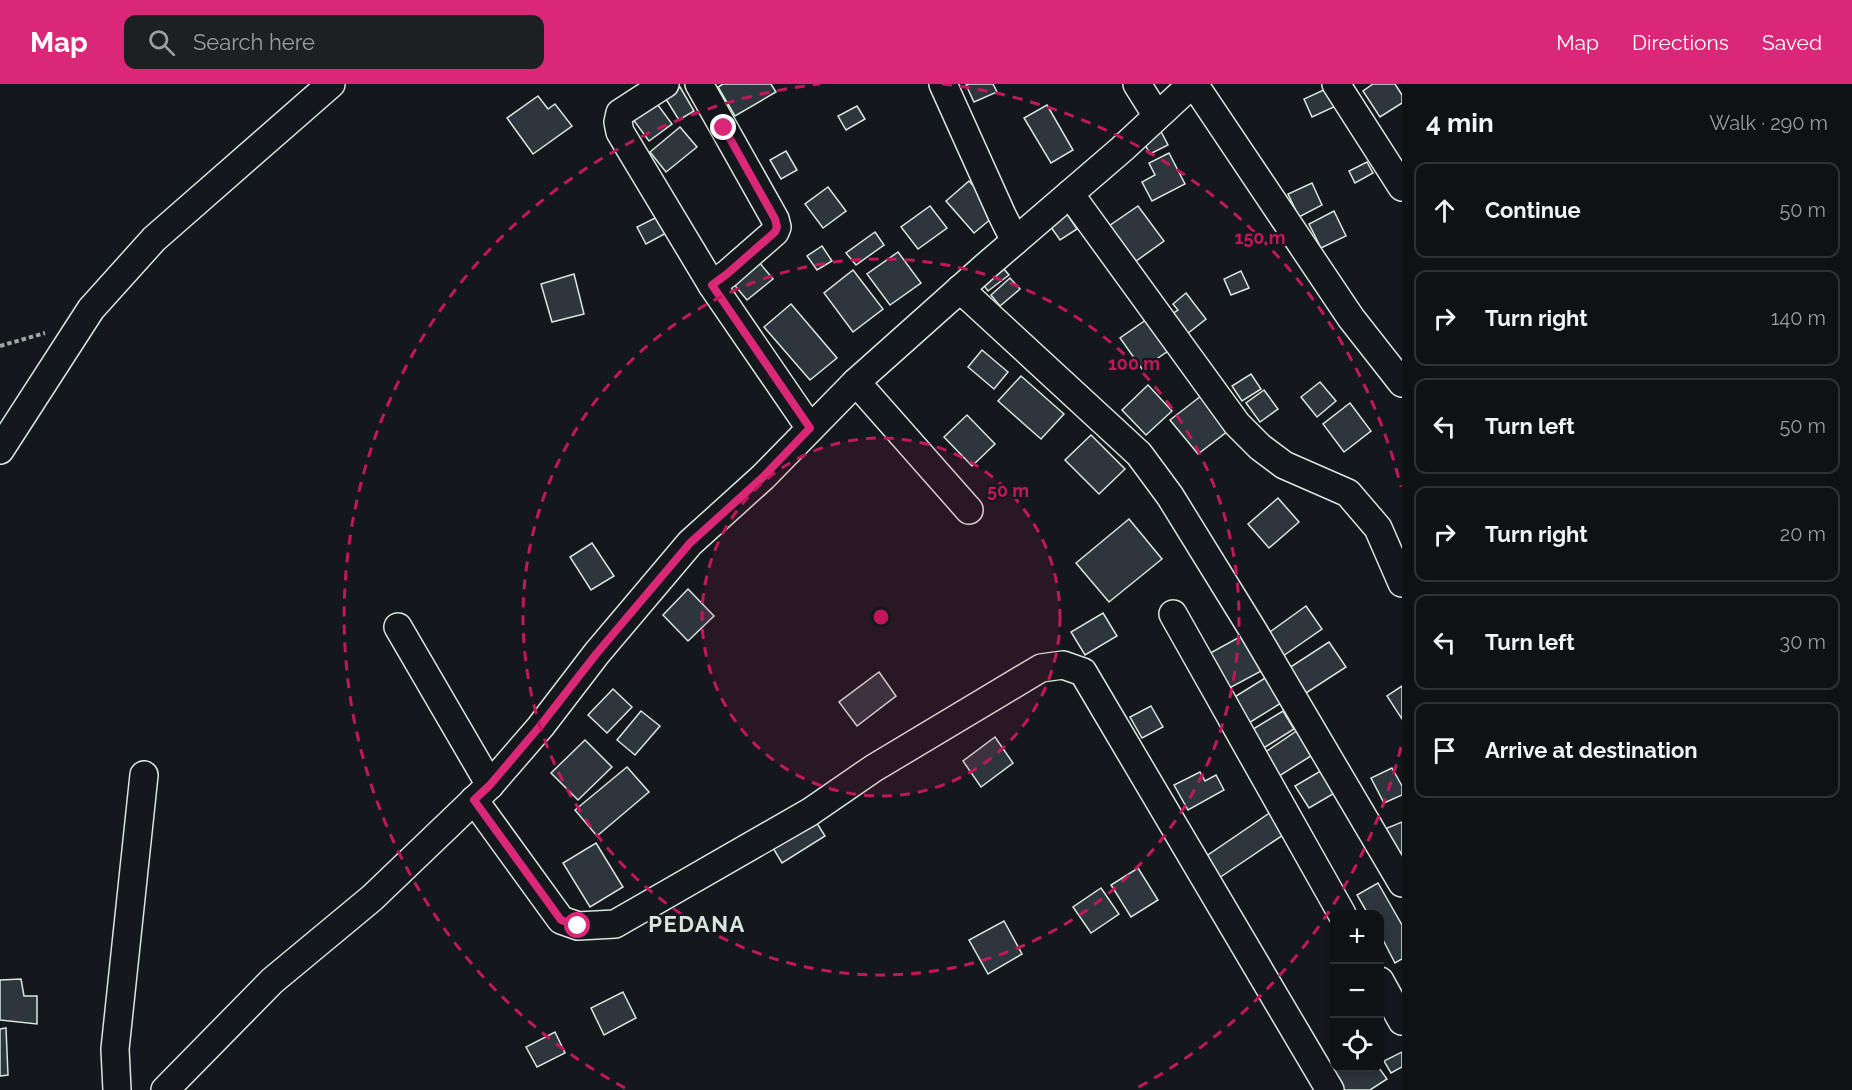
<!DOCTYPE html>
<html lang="en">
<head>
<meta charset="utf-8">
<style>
  :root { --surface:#0f1215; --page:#1d2022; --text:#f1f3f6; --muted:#9b9ea0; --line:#2f3234; --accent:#db2777 }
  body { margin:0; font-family:Raleway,sans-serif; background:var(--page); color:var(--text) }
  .controls { position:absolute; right:18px; bottom:18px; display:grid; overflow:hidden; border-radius:12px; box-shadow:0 3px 9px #0003 }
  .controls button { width:54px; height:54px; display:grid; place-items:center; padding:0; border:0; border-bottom:2px solid var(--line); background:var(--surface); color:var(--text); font:30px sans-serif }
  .stop { position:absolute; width:18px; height:18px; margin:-14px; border:4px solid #db2777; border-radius:50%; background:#fff }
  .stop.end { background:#db2777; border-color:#fff; box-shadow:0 2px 6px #0008 }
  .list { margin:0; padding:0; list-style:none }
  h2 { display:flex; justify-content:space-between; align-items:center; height:78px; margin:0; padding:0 24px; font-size:26px }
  h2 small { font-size:20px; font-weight:400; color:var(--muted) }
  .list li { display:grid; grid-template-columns:39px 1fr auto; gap:18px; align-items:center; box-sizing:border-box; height:96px; margin:0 12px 12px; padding:0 12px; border:2px solid var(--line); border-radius:12px }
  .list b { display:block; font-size:22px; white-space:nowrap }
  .list em { font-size:20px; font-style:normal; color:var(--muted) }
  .icon { flex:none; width:33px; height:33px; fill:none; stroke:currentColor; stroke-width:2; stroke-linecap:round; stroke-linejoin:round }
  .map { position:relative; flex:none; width:1402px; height:1006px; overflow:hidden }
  header { display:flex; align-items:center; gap:36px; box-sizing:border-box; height:84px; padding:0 30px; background:var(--accent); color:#fff }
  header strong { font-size:28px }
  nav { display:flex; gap:33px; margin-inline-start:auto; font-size:21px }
  .search { width:420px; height:54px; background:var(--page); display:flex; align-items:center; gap:15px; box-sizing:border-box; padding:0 21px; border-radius:12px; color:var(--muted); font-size:22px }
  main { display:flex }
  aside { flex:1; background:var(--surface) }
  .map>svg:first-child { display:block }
</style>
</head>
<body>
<header>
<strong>Map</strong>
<div class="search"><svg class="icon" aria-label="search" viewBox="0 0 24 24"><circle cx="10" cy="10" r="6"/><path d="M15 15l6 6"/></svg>Search here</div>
<nav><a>Map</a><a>Directions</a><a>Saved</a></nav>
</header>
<main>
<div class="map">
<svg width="1402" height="1006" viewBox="0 0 1402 1006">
  <rect width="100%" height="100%" fill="#14181c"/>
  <g fill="#2c363c" stroke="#d8e6dc" stroke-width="1.5">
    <polygon points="723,0 771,0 776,8 735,32 718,3"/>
    <polygon points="969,0 993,0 997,8 974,18 966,1"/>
    <polygon points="1373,0 1395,0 1402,11 1402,19 1380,33 1363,7"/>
    <polygon points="680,3 694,27 679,36 664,12"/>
    <polygon points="1328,4 1336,22 1312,33 1304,15"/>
    <polygon points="538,12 548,25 555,20 572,42 533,70 507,34"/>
    <polygon points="655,17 672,40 649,57 632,34"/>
    <polygon points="1047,21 1073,66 1051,79 1024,34"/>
    <polygon points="857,22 865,35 846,46 838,32"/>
    <polygon points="1157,40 1168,61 1150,70 1139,49"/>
    <polygon points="680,43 697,63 666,88 650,68"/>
    <polygon points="786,67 797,86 781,95 770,76"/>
    <polygon points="1169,69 1185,100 1152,117 1142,98 1155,91 1149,79"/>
    <polygon points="1367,78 1373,89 1355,99 1349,87"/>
    <polygon points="969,97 998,129 974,149 946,117"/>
    <polygon points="1312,99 1322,121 1299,133 1288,110"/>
    <polygon points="828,103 846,127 823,144 805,120"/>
    <polygon points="930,122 947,144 918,165 901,143"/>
    <polygon points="1138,122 1164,157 1132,180 1106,144"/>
    <polygon points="1065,127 1077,145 1060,156 1048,139"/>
    <polygon points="1334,127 1346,152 1321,164 1309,140"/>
    <polygon points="661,131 670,147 646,160 637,143"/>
    <polygon points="875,148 884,161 856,181 846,169"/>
    <polygon points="822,162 832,177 817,186 807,172"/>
    <polygon points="898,168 921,199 890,221 867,190"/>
    <polygon points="753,171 773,195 747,216 727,192"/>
    <polygon points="997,177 1009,191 988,207 977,192"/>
    <polygon points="853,186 883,225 853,248 824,209"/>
    <polygon points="1241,187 1249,204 1231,211 1224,195"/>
    <polygon points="574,190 584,230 552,238 541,200"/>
    <polygon points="1010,194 1020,205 1000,222 991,211"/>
    <polygon points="1186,209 1206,235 1187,250 1172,230 1178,226 1173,220"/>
    <polygon points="791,220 837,274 810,296 764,243"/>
    <polygon points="1153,231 1171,265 1142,285 1120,254"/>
    <polygon points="982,266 1008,288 994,305 968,283"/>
    <polygon points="1251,290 1261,305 1242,317 1232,302"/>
    <polygon points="1021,292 1064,330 1041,355 998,317"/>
    <polygon points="1320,298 1336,317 1317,333 1301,313"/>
    <polygon points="1148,301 1172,327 1146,351 1122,326"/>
    <polygon points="1210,305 1237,340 1198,370 1170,336"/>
    <polygon points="1264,306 1278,325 1260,338 1246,319"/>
    <polygon points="1350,319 1371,347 1344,368 1323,340"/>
    <polygon points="967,331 995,360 972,382 944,353"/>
    <polygon points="1091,351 1125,385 1099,410 1065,376"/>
    <polygon points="1278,414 1299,438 1269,464 1248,440"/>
    <polygon points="1129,435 1162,475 1109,518 1076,479"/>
    <polygon points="592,459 614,492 591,506 570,473"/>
    <polygon points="688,505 714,532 688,557 663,531"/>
    <polygon points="1306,522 1322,545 1283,572 1267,550"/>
    <polygon points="1103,529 1117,552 1085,571 1071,548"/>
    <polygon points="1245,550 1265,585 1222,608 1203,573"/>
    <polygon points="1329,558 1346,583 1306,609 1289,584"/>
    <polygon points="879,588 896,612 857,642 839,618"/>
    <polygon points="1270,591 1286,616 1244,642 1228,617"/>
    <polygon points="1402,602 1402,635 1387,612"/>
    <polygon points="613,605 632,623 607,649 588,631"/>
    <polygon points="1151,622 1163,643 1142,654 1130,633"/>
    <polygon points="641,627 660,642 635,671 617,656"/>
    <polygon points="1283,627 1294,645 1262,665 1250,647"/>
    <polygon points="1298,646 1314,670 1276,694 1261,671"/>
    <polygon points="995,653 1013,679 981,703 963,677"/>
    <polygon points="585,656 612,683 578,716 551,689"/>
    <polygon points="627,683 649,708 597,752 575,726"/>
    <polygon points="1392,684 1402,702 1402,711 1384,719 1371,694"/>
    <polygon points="1324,685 1338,707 1309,724 1295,702"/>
    <polygon points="1200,688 1205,697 1216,691 1224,706 1188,726 1174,701"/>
    <polygon points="810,728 825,752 782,779 767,754"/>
    <polygon points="1271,728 1286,749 1219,794 1205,773"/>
    <polygon points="1402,738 1402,773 1380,747"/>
    <polygon points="596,759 623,803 590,823 563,779"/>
    <polygon points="1138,784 1158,816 1131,833 1111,801"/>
    <polygon points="1378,799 1402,841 1402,875 1395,879 1380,850 1380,830 1368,830 1357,811"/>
    <polygon points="1101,804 1119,830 1091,849 1073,823"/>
    <polygon points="1004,837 1022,870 988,890 969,856"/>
    <polygon points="21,895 24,912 37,912 37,940 0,936 0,896"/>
    <polygon points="623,908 636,934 604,951 591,924"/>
    <polygon points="6,944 8,991 0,992 0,945"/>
    <polygon points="555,948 565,969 537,983 526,963"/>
    <polygon points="1402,968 1402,983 1391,989 1384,977"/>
    <polygon points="1334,978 1334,984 1379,984 1387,995 1370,1006 1340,1006 1325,984"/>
  </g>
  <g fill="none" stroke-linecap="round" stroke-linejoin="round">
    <defs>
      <g id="minor">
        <polyline points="665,0 620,29 618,38 620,48 712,201"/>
        <polyline points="699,0 775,135 777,143 775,148 727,190 712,201 810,344"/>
        <polyline points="943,0 1002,131 1015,157"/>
        <polyline points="1137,0 1157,32"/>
        <polyline points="1194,0 1351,234 1402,299"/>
        <polyline points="1336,0 1402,103"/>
        <polyline points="1070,110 1237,340 1260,363 1284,381 1348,409 1378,444 1402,499"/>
        <polyline points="960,205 1139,370 1170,412 1254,548 1402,799"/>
        <polyline points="856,298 969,426"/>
        <polyline points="0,366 91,225 154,155 331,0"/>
        <polyline points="1173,530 1342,830"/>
        <polyline points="398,543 490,701"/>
        <polyline points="474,716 561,836 578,842 615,840 810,728 874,684 1041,584 1063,581 1083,588 1330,1006"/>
        <polyline points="1380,897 1402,937"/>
        <polyline points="117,1006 115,965 144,691"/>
        <polyline points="165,1006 272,897 372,814 490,701 541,642 597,569 690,459 763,393 856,298 986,182 1122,65 1192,0"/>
      </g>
    </defs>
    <use href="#minor" stroke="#d8e6dc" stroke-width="30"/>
    <polyline stroke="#9da8a2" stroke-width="4" stroke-dasharray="4.5 3" stroke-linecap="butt" points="0,262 45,249"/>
    <use href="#minor" stroke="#14181c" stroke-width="27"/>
  </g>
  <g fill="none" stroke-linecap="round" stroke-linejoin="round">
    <polyline stroke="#db2777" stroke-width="8" points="578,842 561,836 474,716 490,701 540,642 597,569 690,459 763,393 810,344 712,201 727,190 775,148 777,143 775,135 724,44"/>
  </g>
  <circle cx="881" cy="533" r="179" fill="#c2185b" fill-opacity=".12"/>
  <g fill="none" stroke="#c2185b" stroke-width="3" stroke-dasharray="10 8">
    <circle cx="881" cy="533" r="179"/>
    <circle cx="881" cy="533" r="358"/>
    <path d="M1401 663A536 536 0 0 1 1137 1004M625 1004A536 536 0 0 1 820 0M942 0A536 536 0 0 1 1401 403"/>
  </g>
  <g text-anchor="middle" stroke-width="4.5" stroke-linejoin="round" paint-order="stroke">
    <g font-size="22" font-weight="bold" letter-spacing="1.5" fill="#d8e6dc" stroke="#14181c">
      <text x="697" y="848">PEDANA</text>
    </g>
  </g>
  <circle cx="881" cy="533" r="9" fill="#c2185b" stroke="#14181c" stroke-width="3"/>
  <g font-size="18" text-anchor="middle" font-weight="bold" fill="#c2185b" stroke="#14181c" stroke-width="4.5" stroke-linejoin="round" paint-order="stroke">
    <text x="1260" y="160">150 m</text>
    <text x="1134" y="286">100 m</text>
    <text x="1008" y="413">50 m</text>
  </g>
</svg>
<div class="controls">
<button>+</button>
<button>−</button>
<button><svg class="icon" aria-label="locate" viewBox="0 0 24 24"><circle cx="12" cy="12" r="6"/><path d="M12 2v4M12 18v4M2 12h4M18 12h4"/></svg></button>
</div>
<div class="stop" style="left:578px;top:842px"></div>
<div class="stop end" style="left:724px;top:44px"></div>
</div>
<aside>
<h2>4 min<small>Walk · 290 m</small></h2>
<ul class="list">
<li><svg class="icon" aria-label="ahead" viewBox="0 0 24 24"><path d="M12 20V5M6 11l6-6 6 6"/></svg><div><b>Continue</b></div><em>50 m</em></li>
<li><svg class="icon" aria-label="right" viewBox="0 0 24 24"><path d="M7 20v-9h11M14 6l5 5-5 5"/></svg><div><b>Turn right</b></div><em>140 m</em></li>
<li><svg class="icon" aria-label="left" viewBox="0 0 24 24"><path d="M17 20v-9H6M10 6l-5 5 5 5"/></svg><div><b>Turn left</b></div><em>50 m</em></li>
<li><svg class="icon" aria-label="right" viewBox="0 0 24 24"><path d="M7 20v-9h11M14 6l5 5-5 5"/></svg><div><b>Turn right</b></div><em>20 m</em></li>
<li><svg class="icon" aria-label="left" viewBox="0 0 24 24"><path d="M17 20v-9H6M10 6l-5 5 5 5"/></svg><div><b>Turn left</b></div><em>30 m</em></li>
<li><svg class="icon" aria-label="arrive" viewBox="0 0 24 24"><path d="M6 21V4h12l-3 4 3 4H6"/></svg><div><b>Arrive at destination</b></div></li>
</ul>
</aside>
</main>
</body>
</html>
